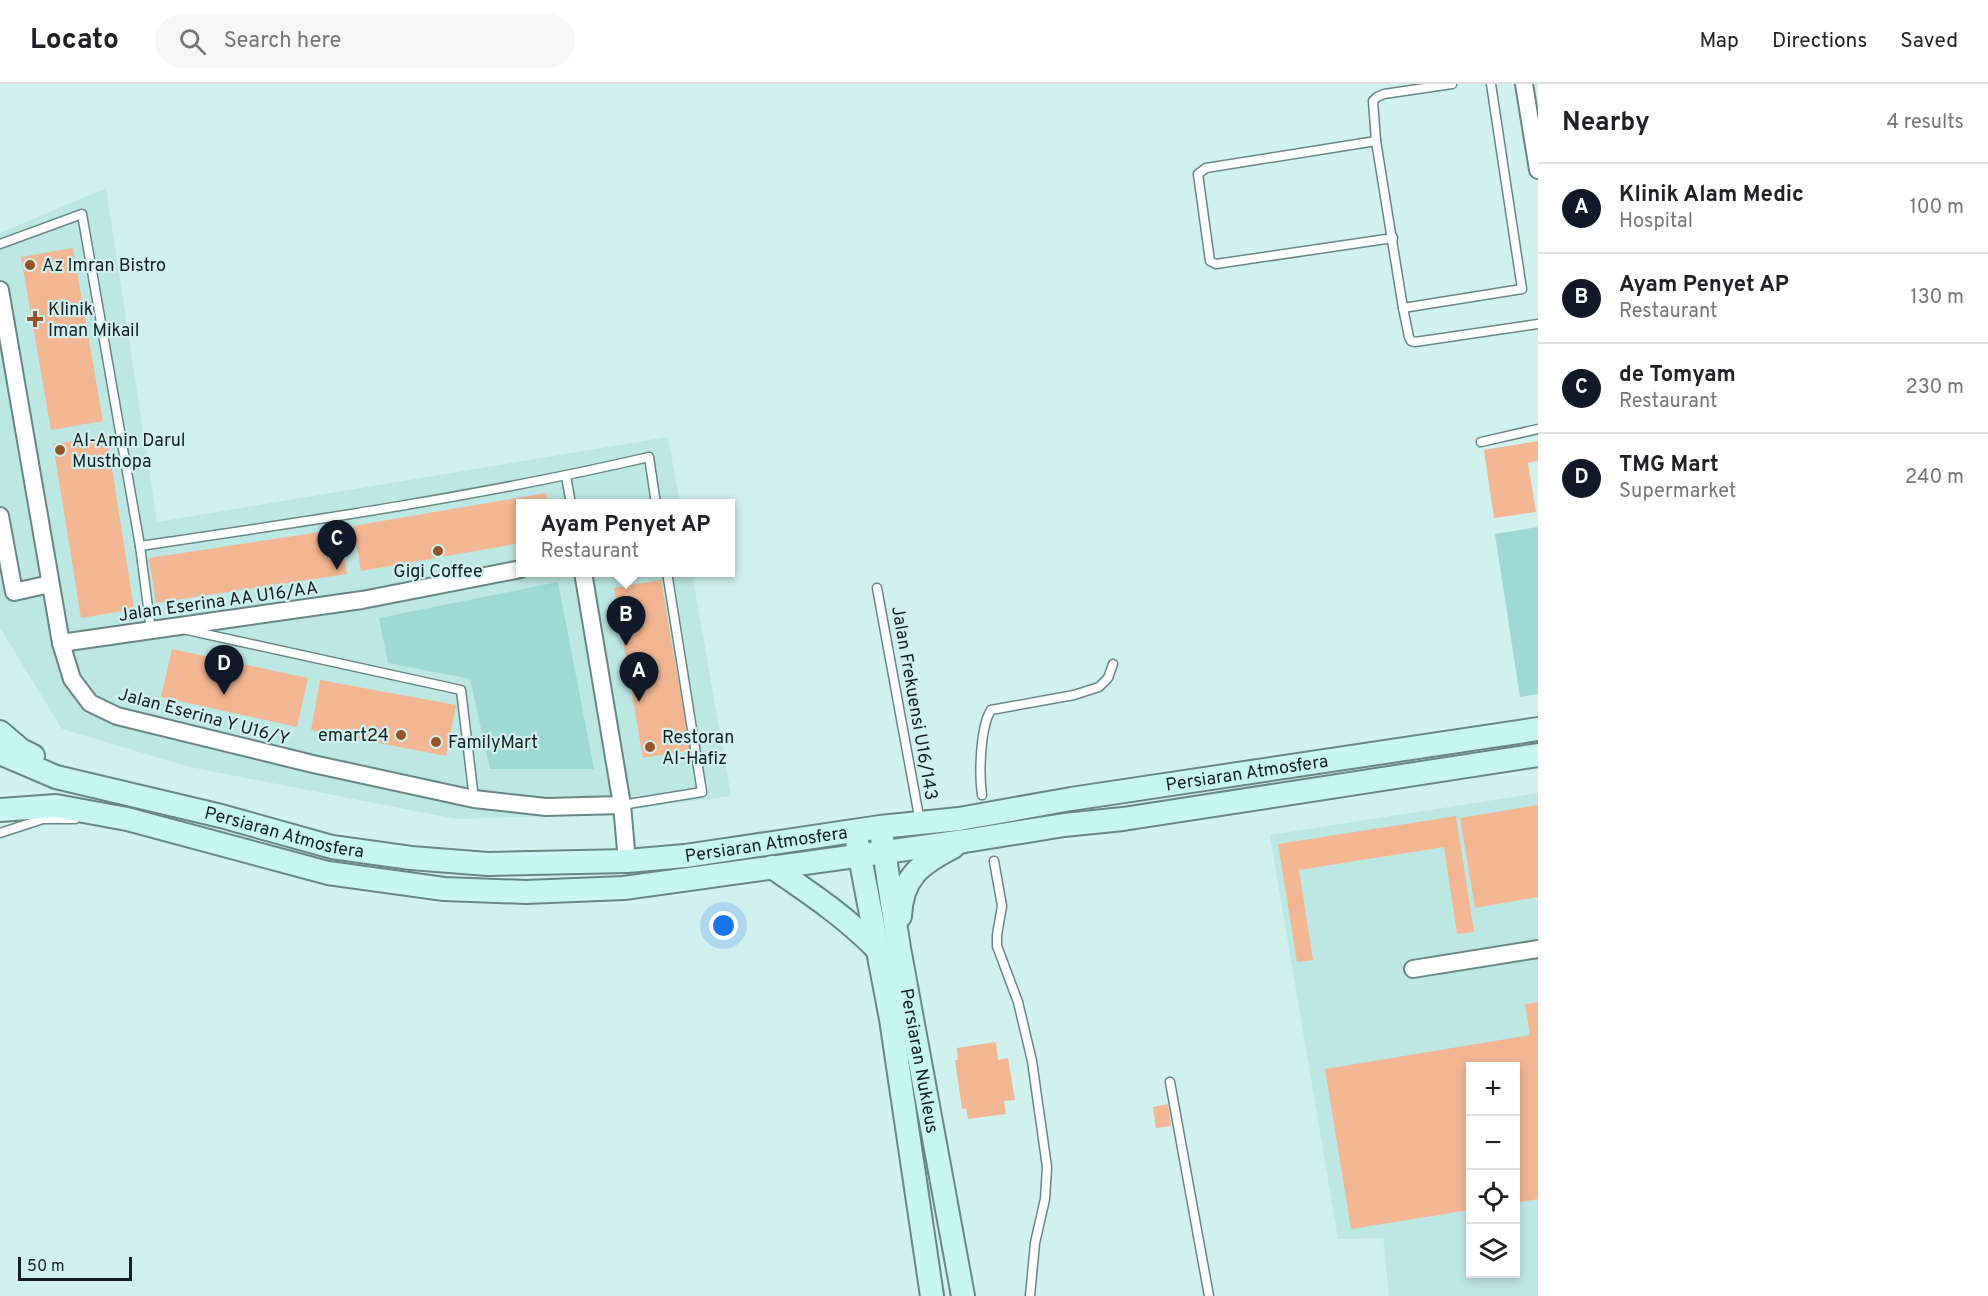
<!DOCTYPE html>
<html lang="en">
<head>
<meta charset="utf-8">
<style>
  :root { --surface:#fff; --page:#f6f6f6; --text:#202124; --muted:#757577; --line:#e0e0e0; --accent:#111827 }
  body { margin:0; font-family:Overpass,sans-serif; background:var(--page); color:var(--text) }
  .controls { position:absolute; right:18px; bottom:18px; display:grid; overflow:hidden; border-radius:0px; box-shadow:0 3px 9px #0003 }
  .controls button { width:54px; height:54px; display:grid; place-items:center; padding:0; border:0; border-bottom:2px solid var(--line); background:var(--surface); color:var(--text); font:30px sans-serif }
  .scale { position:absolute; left:18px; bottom:15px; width:114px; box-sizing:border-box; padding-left:6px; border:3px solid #14201f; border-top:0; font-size:16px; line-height:21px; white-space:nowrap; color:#14201f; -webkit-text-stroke:4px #d1f1ee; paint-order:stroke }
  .you { position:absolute; left:724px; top:842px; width:21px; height:21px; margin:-15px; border:4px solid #fff; border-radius:50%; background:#1a73e8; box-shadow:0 0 0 9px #1a73e833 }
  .badge { display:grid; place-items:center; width:39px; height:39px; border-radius:50%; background:var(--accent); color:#fff; font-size:20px; font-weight:700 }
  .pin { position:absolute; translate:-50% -50px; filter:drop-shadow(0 2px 3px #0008) }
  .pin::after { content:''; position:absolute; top:32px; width:21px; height:18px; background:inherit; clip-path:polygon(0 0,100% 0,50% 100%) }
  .popup { position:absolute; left:516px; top:415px; width:219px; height:78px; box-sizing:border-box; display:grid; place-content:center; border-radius:0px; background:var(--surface); filter:drop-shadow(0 2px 4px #0005); font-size:20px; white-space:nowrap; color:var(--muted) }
  .popup b { font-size:22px; color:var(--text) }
  .popup::after { content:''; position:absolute; left:50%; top:100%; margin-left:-12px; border:12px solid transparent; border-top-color:var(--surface) }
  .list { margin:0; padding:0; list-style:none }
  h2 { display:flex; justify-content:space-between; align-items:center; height:78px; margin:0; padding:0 24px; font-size:26px }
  h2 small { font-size:20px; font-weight:400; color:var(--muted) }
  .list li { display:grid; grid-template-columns:39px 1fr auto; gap:18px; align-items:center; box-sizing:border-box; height:90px; padding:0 24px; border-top:2px solid var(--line) }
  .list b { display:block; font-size:22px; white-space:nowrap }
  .list p { margin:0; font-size:20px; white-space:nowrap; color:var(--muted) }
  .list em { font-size:20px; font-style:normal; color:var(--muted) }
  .icon { flex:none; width:33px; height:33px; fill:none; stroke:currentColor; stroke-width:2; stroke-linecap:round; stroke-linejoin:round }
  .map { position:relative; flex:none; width:1538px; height:1212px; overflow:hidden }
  header { display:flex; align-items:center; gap:36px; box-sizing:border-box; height:84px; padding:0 30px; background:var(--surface); border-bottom:2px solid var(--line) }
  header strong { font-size:28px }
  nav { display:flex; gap:33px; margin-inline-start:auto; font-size:21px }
  .search { width:420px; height:54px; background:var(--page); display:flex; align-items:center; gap:15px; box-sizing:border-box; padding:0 21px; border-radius:33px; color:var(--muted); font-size:22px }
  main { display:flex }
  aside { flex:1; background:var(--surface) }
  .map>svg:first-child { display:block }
</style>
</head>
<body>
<header>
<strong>Locato</strong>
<div class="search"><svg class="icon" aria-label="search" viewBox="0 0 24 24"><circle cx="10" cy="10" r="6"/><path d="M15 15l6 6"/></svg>Search here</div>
<nav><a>Map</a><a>Directions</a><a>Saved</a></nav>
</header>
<main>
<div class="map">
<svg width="1538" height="1212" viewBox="0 0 1538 1212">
  <rect width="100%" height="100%" fill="#d1f1ee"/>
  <g fill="#bde7e3" fill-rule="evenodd">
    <polygon points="106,104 157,438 668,353 680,419 521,420 521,488 692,489 731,712 587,731 456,735 190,683 62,645 0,544 0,149"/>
    <path d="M 1538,709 L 1538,1212 L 1389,1212 L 1383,1154 L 1338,1155 L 1270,751 ZM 1470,982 L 1516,982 L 1516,1190 L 1470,1190 Z"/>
  </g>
  <g fill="#9dd8d3">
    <polygon points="1538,443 1538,610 1520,613 1495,450"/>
    <polygon points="558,498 594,685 490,685 470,595 388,579 379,534"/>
  </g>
  <g fill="#f2b693">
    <polygon points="73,164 103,337 51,346 21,173"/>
    <polygon points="107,352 134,525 81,534 53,360"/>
    <polygon points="1538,357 1538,377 1528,379 1536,428 1494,434 1484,366"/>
    <polygon points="546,409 548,420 521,420 521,459 361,487 353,442"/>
    <polygon points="340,445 347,490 156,519 149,474"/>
    <polygon points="661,496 690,666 643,674 614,504"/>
    <polygon points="172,565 308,594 297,643 161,613"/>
    <polygon points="320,596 456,621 446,672 311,646"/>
    <polygon points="1538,721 1538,813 1475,824 1460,734"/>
    <polygon points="1456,732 1474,848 1457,850 1444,763 1299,786 1313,876 1297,878 1278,760"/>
    <polygon points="1538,918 1538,1115 1516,1119 1516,982 1470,982 1470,1126 1351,1145 1325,985 1530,951 1525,920"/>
    <polygon points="996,958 998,976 1008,974 1015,1016 1004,1017 1006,1030 968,1035 966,1024 962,1025 955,976 958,976 957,964"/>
    <polygon points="1168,1020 1171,1042 1156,1044 1153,1023"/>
  </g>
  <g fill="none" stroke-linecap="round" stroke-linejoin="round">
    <defs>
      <g id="lane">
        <polyline points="1452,0 1384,10 1377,13 1373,17 1376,57 1403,224 1522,205 1491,0"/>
        <polyline points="1376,57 1206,84 1198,90 1210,177 1216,180 1393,154"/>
        <polyline points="0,160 82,130 140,462 151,546"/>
        <polyline points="1403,224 1409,253 1411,257 1415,258 1538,240"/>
        <polyline points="1481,358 1538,345"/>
        <polyline points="566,392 571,420"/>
        <path d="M 140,462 C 310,437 481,412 649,373 L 656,420"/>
        <polyline points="877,504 920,738"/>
        <polyline points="187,546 461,606 474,715"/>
        <path d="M 982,711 C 979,691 980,643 991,626 L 1074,611 L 1099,603 L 1108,594 L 1113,580"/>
        <polyline points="622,721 702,708 667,488"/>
        <polyline points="0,749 43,735 75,735"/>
        <polyline points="994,777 1002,822 997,851 997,862 1018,918 1032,977 1047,1083 1045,1115 1035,1159 1030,1212"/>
        <polyline points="1170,998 1209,1212"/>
      </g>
      <g id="street">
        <polyline points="1524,0 1538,86"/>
        <polyline points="0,206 61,559 72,595 90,619 117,632 313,680 474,715 546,723 622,721"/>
        <polyline points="0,432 14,508 50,500"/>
        <polyline points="583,488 622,721 627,777"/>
        <polyline points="61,559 362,516 521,485"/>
        <polyline points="1413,885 1538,865"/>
      </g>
      <g id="secondary">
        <polyline points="0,648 21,666 33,672"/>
        <path id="s1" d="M 0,669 L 56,693 L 221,732 L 332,763 L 411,774 L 488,780 L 627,777 L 685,772 L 880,743 L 959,735 L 1071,715 L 1538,645"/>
        <polyline points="0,726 56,722 127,735 328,789 444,805 526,808 624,804 965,757 1064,741 1123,735 1538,671"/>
        <path id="s2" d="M 882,754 L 899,864 L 963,1212"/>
        <polyline points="857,757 891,935 932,1212"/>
        <path d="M 772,783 C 810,809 846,833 878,866"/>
        <path d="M 900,832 C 902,793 920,780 953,763"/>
      </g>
    </defs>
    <use href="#lane" stroke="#688683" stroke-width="11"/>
    <use href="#street" stroke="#688683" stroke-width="20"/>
    <use href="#secondary" stroke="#688683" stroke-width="26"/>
    <use href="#lane" stroke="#fff" stroke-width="8"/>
    <use href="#street" stroke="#fff" stroke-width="16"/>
    <use href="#secondary" stroke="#c7f5f2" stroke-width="22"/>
  </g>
  <g fill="#975326" stroke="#d1f1ee" stroke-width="2">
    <circle cx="30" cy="181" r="6"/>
    <path d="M32 226h6v6h6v6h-6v6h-6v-6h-6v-6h6z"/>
    <circle cx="60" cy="366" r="6"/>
    <circle cx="438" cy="467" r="6"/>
    <circle cx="401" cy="651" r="6"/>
    <circle cx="436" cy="658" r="6"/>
    <circle cx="650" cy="663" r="6"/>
  </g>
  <g text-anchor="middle" stroke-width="4.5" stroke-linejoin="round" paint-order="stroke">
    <g font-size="18" fill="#14201f" stroke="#d1f1ee" text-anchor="start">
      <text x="42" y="187">Az Imran Bistro</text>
      <text x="48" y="231">Klinik<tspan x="48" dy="21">Iman Mikail</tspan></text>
      <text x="72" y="362">Al-Amin Darul<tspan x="72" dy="21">Musthopa</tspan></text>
      <text x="438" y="493" text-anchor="middle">Gigi Coffee</text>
      <text x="389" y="657" text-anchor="end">emart24</text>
      <text x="662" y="659">Restoran<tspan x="662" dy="21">Al-Hafiz</tspan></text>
      <text x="448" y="664">FamilyMart</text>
    </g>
    <g font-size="18" fill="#14201f" stroke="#d1f1ee">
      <text transform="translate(218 517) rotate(-8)" y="6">Jalan Eserina AA U16/AA</text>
      <text transform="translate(915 619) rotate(80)" y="6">Jalan Frekuensi U16/143</text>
      <text transform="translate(204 632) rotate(15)" y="6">Jalan Eserina Y U16/Y</text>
      <text dy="6" stroke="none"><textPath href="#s1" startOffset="1268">Persiaran Atmosfera</textPath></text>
      <text dy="6" stroke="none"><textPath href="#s1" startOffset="296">Persiaran Atmosfera</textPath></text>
      <text dy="6" stroke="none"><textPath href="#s1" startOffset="782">Persiaran Atmosfera</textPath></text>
      <text dy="6" stroke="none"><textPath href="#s2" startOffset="226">Persiaran Nukleus</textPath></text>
    </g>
  </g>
</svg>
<div class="controls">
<button>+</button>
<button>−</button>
<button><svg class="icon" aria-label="locate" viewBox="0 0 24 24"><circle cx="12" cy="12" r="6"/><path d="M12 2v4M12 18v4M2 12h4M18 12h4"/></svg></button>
<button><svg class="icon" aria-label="layers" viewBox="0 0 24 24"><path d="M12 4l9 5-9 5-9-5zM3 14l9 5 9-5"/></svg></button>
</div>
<div class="scale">50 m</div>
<div class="you"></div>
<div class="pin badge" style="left:639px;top:618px">A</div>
<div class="pin badge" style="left:626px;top:562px">B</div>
<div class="popup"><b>Ayam Penyet AP</b>Restaurant</div>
<div class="pin badge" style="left:337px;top:486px">C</div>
<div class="pin badge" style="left:224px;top:611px">D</div>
</div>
<aside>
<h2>Nearby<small>4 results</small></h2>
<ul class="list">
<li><span class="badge">A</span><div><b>Klinik Alam Medic</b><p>Hospital</p></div><em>100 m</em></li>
<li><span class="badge">B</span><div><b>Ayam Penyet AP</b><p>Restaurant</p></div><em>130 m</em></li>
<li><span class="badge">C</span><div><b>de Tomyam</b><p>Restaurant</p></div><em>230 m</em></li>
<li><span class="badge">D</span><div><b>TMG Mart</b><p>Supermarket</p></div><em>240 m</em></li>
</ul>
</aside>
</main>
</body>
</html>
